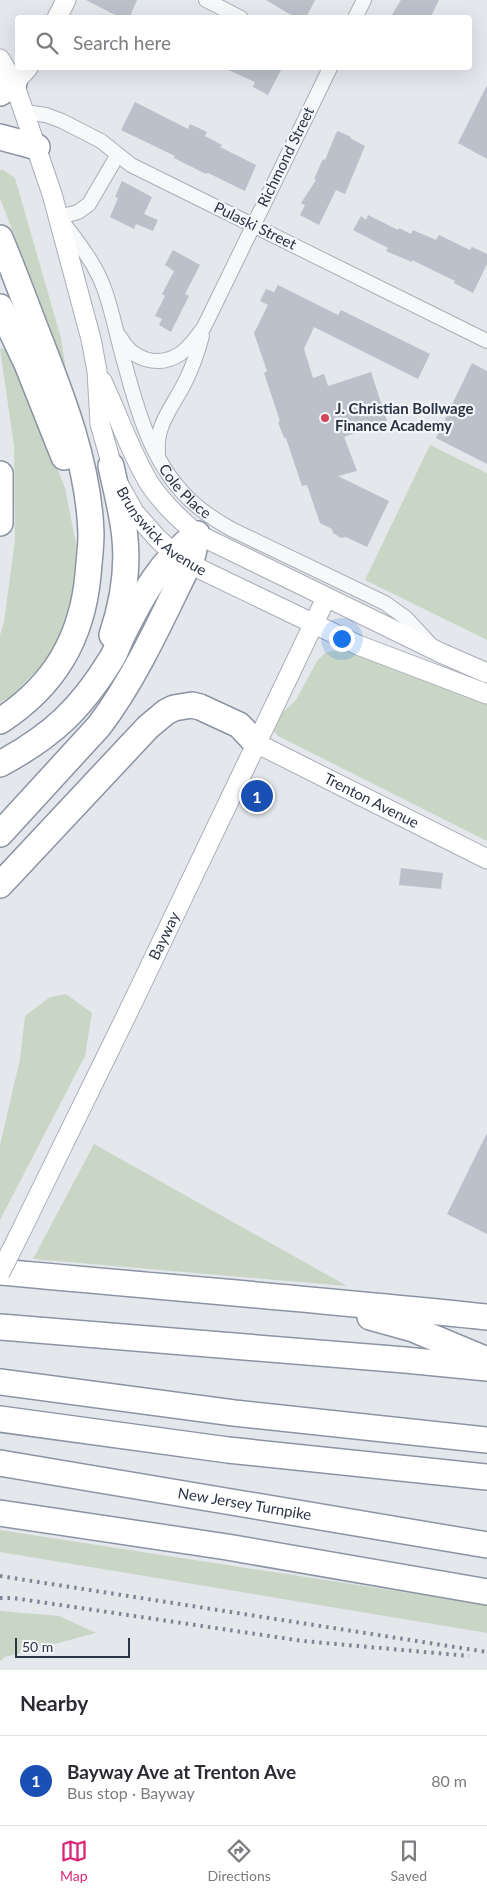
<!DOCTYPE html>
<html lang="en">
<head>
<meta charset="utf-8">
<style>
  :root { --surface:#fff; --page:#f7f7f7; --text:#2b2b33; --muted:#7c7c81; --line:#e1e1e2; --accent:#db2777 }
  body { margin:0; font-family:Lato,sans-serif; background:var(--page); color:var(--text) }
  .scale { position:absolute; left:15px; bottom:12px; width:115px; box-sizing:border-box; padding-left:5px; border:2px solid #2b3445; border-top:0; font-size:14px; line-height:18px; white-space:nowrap; color:#2b3445; -webkit-text-stroke:4px #f4f6f9; paint-order:stroke }
  .you { position:absolute; left:341px; top:638px; width:18px; height:18px; margin:-12px; border:4px solid #fff; border-radius:50%; background:#1a73e8; box-shadow:0 0 0 8px #1a73e833 }
  .badge { display:grid; place-items:center; width:32px; height:32px; border-radius:50%; background:var(--accent); color:#fff; font-size:16px; font-weight:700 }
  .pin { position:absolute; translate:-50% -50%; border:2px solid #fff; box-shadow:0 1px 5px #0006 }
  .list { margin:0; padding:0; list-style:none }
  h2 { display:flex; justify-content:space-between; align-items:center; height:65px; margin:0; padding:0 20px; font-size:21px }
  h2 small { font-size:16px; font-weight:400; color:var(--muted) }
  .list li { display:grid; grid-template-columns:32px 1fr auto; gap:15px; align-items:center; box-sizing:border-box; height:90px; padding:0 20px; border-top:1px solid var(--line) }
  .list b { display:block; font-size:19px; white-space:nowrap }
  .list p { margin:0; font-size:16px; white-space:nowrap; color:var(--muted) }
  .list em { font-size:16px; font-style:normal; color:var(--muted) }
  .icon { flex:none; width:28px; height:28px; fill:none; stroke:currentColor; stroke-width:2; stroke-linecap:round; stroke-linejoin:round }
  .map { position:relative; flex:none; width:487px; height:1670px; overflow:hidden }
  .search { position:absolute; background:var(--surface); box-shadow:0 5px 20px #0002; left:15px; right:15px; top:15px; height:55px; display:flex; align-items:center; gap:12px; box-sizing:border-box; padding:0 18px; border-radius:5px; color:var(--muted); font-size:19px }
  .sheet { height:155px; background:var(--surface) }
  nav { display:flex; justify-content:space-around; align-items:center; box-sizing:border-box; height:70px; border-top:1px solid var(--line); background:var(--surface); font-size:14px; color:var(--muted) }
  nav a { display:grid; justify-items:center; gap:2px }
  nav .on { color:var(--accent) }
  .map>svg:first-child { display:block }
</style>
</head>
<body>
<div class="map">
<svg width="487" height="1670" viewBox="0 0 487 1670">
  <rect width="100%" height="100%" fill="#e4e7ec"/>
  <g fill="#c9d6c5">
    <polygon points="2,169 15,178 61,338 66,370 0,198 0,171"/>
    <polygon points="10,347 65,488 76,544 74,593 61,636 43,664 12,696 0,702 0,635 4,622 15,540 14,446 0,349"/>
    <polygon points="430,445 487,473 487,640 365,580"/>
    <polygon points="336,650 348,651 487,704 487,841 278,736 274,731 274,724 278,717 296,700 317,661 325,653"/>
    <polygon points="66,994 92,1013 85,1056 0,1220 0,1145 20,1059 25,1016 50,997"/>
    <polygon points="94,1144 347,1286 33,1259"/>
    <polygon points="0,1530 487,1605 487,1633 0,1552"/>
    <polygon points="0,1611 59,1616 96,1633 5,1657 0,1661"/>
  </g>
  <g fill="#bbc0ca">
    <polygon points="86,0 137,0 129,18 121,18"/>
    <polygon points="266,0 315,0 306,18 296,18"/>
    <polygon points="401,0 439,0 430,18 390,18"/>
    <polygon points="224,68 282,68 268,95 253,87 255,82"/>
    <polygon points="487,85 487,159 458,143"/>
    <polygon points="135,102 188,129 190,124 207,132 205,136 222,145 220,147 256,165 245,191 208,173 206,174 174,158 175,156 121,130"/>
    <polygon points="338,131 351,137 350,138 365,146 345,194 336,190 319,225 300,215 305,205 301,203 316,180 314,179 323,159 325,160 336,133"/>
    <polygon points="122,181 152,197 144,214 158,220 153,231 136,224 134,229 110,217 118,198 115,197"/>
    <polygon points="368,215 398,230 399,228 411,234 413,230 436,240 439,235 470,250 472,247 487,254 487,264 473,293 454,283 455,281 412,260 412,262 386,251 388,248 353,230 361,216 366,220"/>
    <polygon points="173,250 200,265 185,294 189,296 171,332 159,325 162,319 155,316 165,296 162,294 174,271 165,265"/>
    <polygon points="278,285 338,315 341,310 430,354 418,379 314,327 304,349 313,378 324,374 328,386 371,372 387,421 344,437 357,471 338,476 389,501 367,547 346,537 341,538 333,533 332,529 320,523 307,485 302,486 286,438 284,438 278,422 280,421 264,373 267,371 254,333 268,305 260,301 266,289 274,292"/>
    <polygon points="472,363 487,371 487,464 436,438"/>
    <polygon points="401,868 443,873 441,889 399,885"/>
    <polygon points="487,1133 487,1234 447,1214"/>
  </g>
  <g fill="none" stroke-linecap="round" stroke-linejoin="round">
    <defs>
      <g id="street">
        <polyline points="206,0 241,18"/>
        <polyline points="355,18 364,0"/>
        <polyline points="25,112 46,115 62,121 101,141 131,165 487,341"/>
        <path id="s1" d="M 117,156 L 89,204 L 78,212 L 59,217 C 76,240 94,261 104,288 C 111,307 115,327 120,346 C 134,399 148,459 188,498 C 201,511 215,520 231,529 L 385,603 L 406,618 L 431,645"/>
        <path d="M 120,337 C 132,360 158,368 180,354 C 190,347 197,337 204,327 L 330,68"/>
        <path d="M 158,452 C 155,424 175,404 186,380 C 193,366 198,351 202,336"/>
      </g>
      <g id="secondary">
        <polyline points="57,18 66,0"/>
        <path id="s2" d="M 0,59 L 14,83 L 52,194 L 91,339 L 97,371 L 100,424 L 116,480 L 134,512 L 157,538 L 173,553 L 202,570 L 358,645 L 487,694"/>
        <polyline points="14,83 28,68"/>
        <path d="M 102,381 C 118,415 130,451 149,483 C 162,503 179,519 197,534 L 441,653 L 487,673"/>
        <path id="s3" d="M 256,743 L 487,859"/>
        <path id="s4" d="M 21,1231 L 131,1006 L 326,598"/>
      </g>
      <g id="highway">
        <polyline points="0,93 14,83"/>
        <polyline points="0,137 37,147"/>
        <path d="M 0,238 C 13,269 24,299 36,330 C 61,394 89,463 91,534 C 91,547 89,561 88,575 C 82,639 54,686 0,721"/>
        <polyline points="0,307 27,364 64,457"/>
        <path d="M 111,466 C 116,490 123,514 125,539 C 128,570 122,605 112,635"/>
        <polyline points="0,474 0,523"/>
        <path d="M 0,764 C 52,736 81,709 112,658 C 116,651 119,642 123,634 C 142,596 161,560 197,534"/>
        <path d="M 0,834 L 99,726 C 136,677 162,618 189,563 L 193,554 L 197,534"/>
        <polyline points="0,885 148,727 166,712 174,708 192,705 200,707 239,725 256,743"/>
        <path d="M 0,1272 C 162,1287 325,1300 487,1317"/>
        <polyline points="370,1317 413,1329 487,1360"/>
        <polyline points="0,1327 405,1360 487,1368"/>
        <polyline points="0,1382 234,1413 487,1440"/>
        <polyline points="0,1419 228,1450 487,1477"/>
        <path id="s5" d="M 0,1463 L 487,1545"/>
        <polyline points="0,1513 227,1547 487,1592"/>
      </g>
    </defs>
    <use href="#street" stroke="#a9aeb7" stroke-width="16"/>
    <use href="#secondary" stroke="#a9aeb7" stroke-width="21"/>
    <use href="#highway" stroke="#8b94a3" stroke-width="28"/>
    <use href="#street" stroke="#f7f8fa" stroke-width="14"/>
    <use href="#secondary" stroke="#fff" stroke-width="19"/>
    <use href="#highway" stroke="#fff" stroke-width="25"/>
    <g stroke="#7d8696" stroke-width="4" stroke-dasharray="2.5 5" stroke-linecap="butt">
      <polyline points="0,1576 487,1652"/>
      <polyline points="0,1598 13,1598 303,1641 469,1656"/>
    </g>
    <defs>
      <polyline id="secondary-bridge" points="0,1273 21,1231"/>
    </defs>
    <use href="#secondary-bridge" stroke="#a9aeb7" stroke-width="21" stroke-linecap="butt"/>
    <use href="#secondary-bridge" stroke="#fff" stroke-width="19"/>
  </g>
  <circle fill="#d1495b" stroke="#f4f6f9" stroke-width="2" cx="325" cy="418" r="5"/>
  <g text-anchor="middle" stroke-width="4.5" stroke-linejoin="round" paint-order="stroke">
    <g font-size="15" fill="#2b3445" stroke="#f4f6f9">
      <text transform="translate(286 157) rotate(-64)" y="5">Richmond Street</text>
      <text transform="translate(255 226) rotate(26)" y="5">Pulaski Street</text>
      <text dy="5" stroke="none"><textPath href="#s1" startOffset="395">Cole Place</textPath></text>
      <text dy="5" stroke="none"><textPath href="#s2" startOffset="509">Brunswick Avenue</textPath></text>
      <text dy="5" stroke="none"><textPath href="#s3" startOffset="129">Trenton Avenue</textPath></text>
      <text dy="5" stroke="none"><textPath href="#s4" startOffset="328">Bayway</textPath></text>
      <text dy="5" stroke="none"><textPath href="#s5" startOffset="248">New Jersey Turnpike</textPath></text>
    </g>
    <g font-size="15" font-weight="bold" fill="#2b3445" stroke="#f4f6f9" text-anchor="start">
      <text x="335" y="414">J. Christian Bollwage<tspan x="335" dy="17">Finance Academy</tspan></text>
    </g>
  </g>
</svg>
<div class="scale">50 m</div>
<div class="you"></div>
<div class="pin badge" style="left:257px;top:796px;background:#1a4fb4">1</div>
<div class="search"><svg class="icon" aria-label="search" viewBox="0 0 24 24"><circle cx="10" cy="10" r="6"/><path d="M15 15l6 6"/></svg>Search here</div>
</div>
<section class="sheet">
<h2>Nearby<small></small></h2>
<ul class="list">
<li><span class="badge" style="background:#1a4fb4">1</span><div><b>Bayway Ave at Trenton Ave</b><p>Bus stop · Bayway</p></div><em>80 m</em></li>
</ul>
</section>
<nav>
<a class="on"><svg class="icon" aria-label="map" viewBox="0 0 24 24"><path d="M3 6l6-2 6 2 6-2v14l-6 2-6-2-6 2zM9 4v14M15 6v14"/></svg>Map</a>
<a><svg class="icon" aria-label="directions" viewBox="0 0 24 24"><path d="M12 3l9 9-9 9-9-9zM9 14v-3h6M13 9l2 2-2 2"/></svg>Directions</a>
<a><svg class="icon" aria-label="saved" viewBox="0 0 24 24"><path d="M7 4h10v16l-5-4-5 4z"/></svg>Saved</a>
</nav>
</body>
</html>
